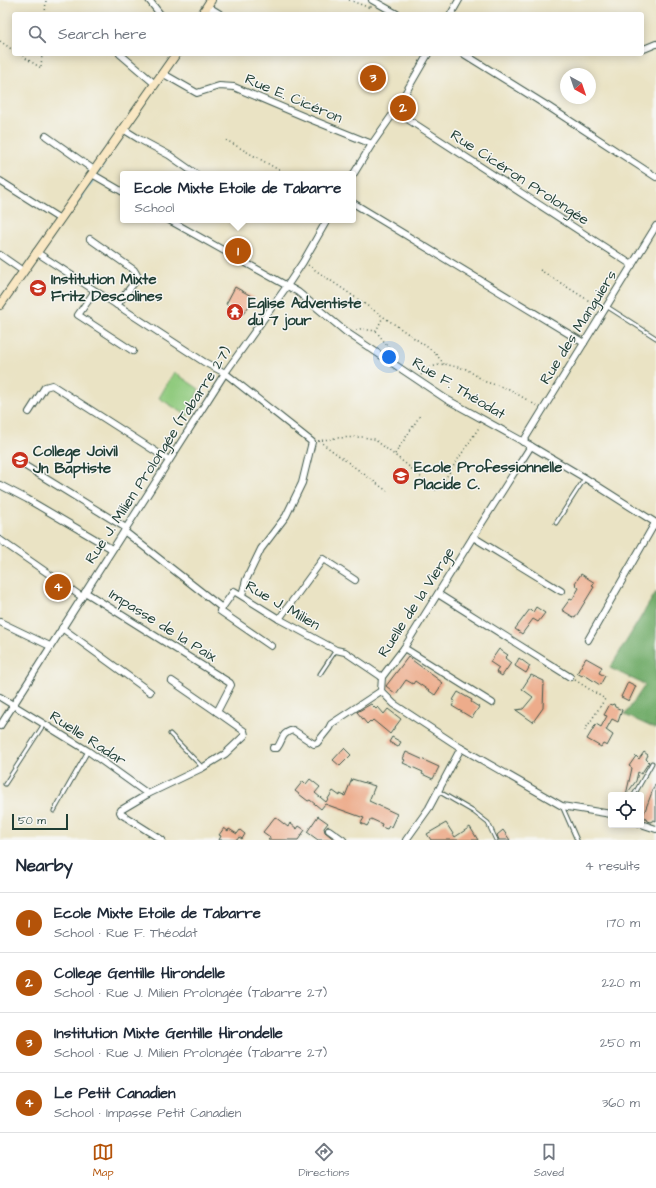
<!DOCTYPE html>
<html lang="en">
<head>
<meta charset="utf-8">
<style>
  :root { --surface:#fff; --page:#f6f6f7; --text:#1f2937; --muted:#747a83; --line:#e0e1e3; --accent:#b45309 }
  body { margin:0; font-family:"Architects Daughter",sans-serif; background:var(--page); color:var(--text) }
  .controls { position:absolute; right:12px; bottom:12px; display:grid; overflow:hidden; border-radius:4px; box-shadow:0 2px 10px #0003 }
  .controls button { width:36px; height:36px; display:grid; place-items:center; padding:0; border:0; border-bottom:1px solid var(--line); background:var(--surface); color:var(--text); font:20px sans-serif }
  .compass { position:absolute; left:560px; top:68px; width:36px; height:36px; border-radius:50%; background:var(--surface); box-shadow:0 2px 10px #0003; rotate:140deg }
  .scale { position:absolute; left:12px; bottom:10px; width:56px; box-sizing:border-box; padding-left:4px; border:2px solid #1f3d34; border-top:0; font-size:11px; line-height:14px; white-space:nowrap; color:#1f3d34; -webkit-text-stroke:3px #f6f6f2; paint-order:stroke }
  .you { position:absolute; left:389px; top:357px; width:14px; height:14px; margin:-10px; border:3px solid #fff; border-radius:50%; background:#1a73e8; box-shadow:0 0 0 6px #1a73e833 }
  .badge { display:grid; place-items:center; width:26px; height:26px; border-radius:50%; background:var(--accent); color:#fff; font-size:13px; font-weight:700 }
  .pin { position:absolute; translate:-50% -50%; border:2px solid #fff; box-shadow:0 1px 4px #0006 }
  .popup { position:absolute; left:120px; top:171px; width:236px; height:52px; box-sizing:border-box; display:grid; place-content:center; border-radius:4px; background:var(--surface); filter:drop-shadow(0 1px 3px #0005); font-size:13px; white-space:nowrap; color:var(--muted) }
  .popup b { font-size:15px; color:var(--text) }
  .popup::after { content:''; position:absolute; left:50%; top:100%; margin-left:-8px; border:8px solid transparent; border-top-color:var(--surface) }
  .list { margin:0; padding:0; list-style:none }
  h2 { display:flex; justify-content:space-between; align-items:center; height:52px; margin:0; padding:0 16px; font-size:17px }
  h2 small { font-size:13px; font-weight:400; color:var(--muted) }
  .list li { display:grid; grid-template-columns:26px 1fr auto; gap:12px; align-items:center; box-sizing:border-box; height:60px; padding:0 16px; border-top:1px solid var(--line) }
  .list b { display:block; font-size:15px; white-space:nowrap }
  .list p { margin:0; font-size:13px; white-space:nowrap; color:var(--muted) }
  .list em { font-size:13px; font-style:normal; color:var(--muted) }
  .icon { flex:none; width:22px; height:22px; fill:none; stroke:currentColor; stroke-width:2; stroke-linecap:round; stroke-linejoin:round }
  .map { position:relative; flex:none; width:656px; height:840px; overflow:hidden }
  .search { position:absolute; background:var(--surface); box-shadow:0 2px 10px #0003; left:12px; right:12px; top:12px; height:44px; display:flex; align-items:center; gap:10px; box-sizing:border-box; padding:0 14px; border-radius:4px; color:var(--muted); font-size:15px }
  .sheet { height:292px; background:var(--surface) }
  nav { display:flex; justify-content:space-around; align-items:center; box-sizing:border-box; height:56px; border-top:1px solid var(--line); background:var(--surface); font-size:11px; color:var(--muted) }
  nav a { display:grid; justify-items:center; gap:2px }
  nav .on { color:var(--accent) }
  .map>svg:first-child { display:block }
</style>
</head>
<body>
<div class="map">
<svg width="656" height="840" viewBox="0 0 656 840">
  <rect width="100%" height="100%" fill="#f6f6f2"/>
  <filter id="ink" filterUnits="userSpaceOnUse"><feTurbulence type="fractalNoise" baseFrequency=".025" numOctaves="2"/><feDisplacementMap in="SourceGraphic" scale="8" xChannelSelector="R" yChannelSelector="G"/><feConvolveMatrix kernelMatrix="1 2 1 2 8 2 1 2 1" color-interpolation-filters="sRGB"/></filter>
  <filter id="wash" filterUnits="userSpaceOnUse"><feTurbulence type="fractalNoise" baseFrequency=".012" numOctaves="4" result="noise"/><feDisplacementMap in="SourceGraphic" scale="16" xChannelSelector="R" yChannelSelector="G"/><feGaussianBlur stdDeviation="0.9" result="paint"/><feColorMatrix in="noise" values="0 0 0 0 0 0 0 0 0 0 0 0 0 0 0 0 0 1.4 0 .05"/><feComposite in="paint" operator="in"/></filter>
  <g filter="url(#wash)">
    <rect width="100%" height="100%" fill="#eae3c4"/>
    <polygon fill="#90ca7e" stroke="#588459" points="174,372 199,389 188,416 159,398"/>
    <polygon fill="#74ae6d" stroke="#4a7650" points="656,592 656,729 625,715 645,685 610,668"/>
    <g fill="none" stroke-linecap="round" stroke-linejoin="round">
      <g stroke="#61bade" stroke-width="2">
        <polyline points="98,172 103,165"/>
        <polyline points="76,203 93,180"/>
      </g>
    </g>
    <g id="blocks">
      <g fill="#edac8b">
        <polygon points="371,66 383,80 374,88 362,76"/>
        <polygon points="235,287 255,298 243,314 226,304"/>
        <polygon points="581,574 595,583 592,586 594,587 575,618 562,610 570,599 572,600 579,588 575,585 576,584 575,583"/>
        <polygon points="536,607 545,613 538,622 533,619 522,634 515,629 530,609 533,612"/>
        <polygon points="499,649 508,655 505,658 511,663 502,676 496,672 499,668 490,662"/>
        <polygon points="408,657 443,683 435,695 415,681 413,684 406,680 396,694 386,686"/>
        <polygon points="519,658 530,666 526,673 515,666"/>
        <polygon points="586,658 602,667 599,673 605,676 600,685 583,674 582,676 577,673"/>
        <polygon points="531,675 544,681 543,708 533,722 516,710 523,709 533,697 522,689"/>
        <polygon points="628,682 636,686 629,701 621,697"/>
        <polygon points="458,692 472,700 471,702 479,707 472,718 452,706 455,701 453,700"/>
        <polygon points="371,704 376,709 378,707 384,714 388,709 401,719 390,734 373,720 371,722 370,721 367,724 357,712"/>
        <polygon points="610,704 611,705 614,704 615,707 622,710 618,722 612,719 606,730 613,735 607,746 603,744 601,747 587,739 596,724 601,727 607,716 604,715"/>
        <polygon points="392,737 401,742 398,747 389,742"/>
        <polygon points="344,748 351,755 340,766 333,760"/>
        <polygon points="406,752 439,767 433,779 422,774 423,772 403,763 405,760 403,759"/>
        <polygon points="644,752 648,755 646,759 649,762 641,774 638,772 636,781 626,795 632,768 629,766 636,756 639,759"/>
        <polygon points="310,779 320,787 315,793 326,802 333,791 340,796 340,794 345,796 352,779 375,786 369,801 397,814 391,827 389,826 387,829 381,827 382,824 371,819 367,826 361,823 364,818 325,804 321,809 310,800 308,801 295,791 303,781 306,784"/>
        <polygon points="655,784 656,784 656,821 654,820 650,822 647,821 645,817 643,816"/>
        <polygon points="318,816 328,823 324,828 325,832 335,840 318,840 307,832"/>
        <polygon points="275,817 288,827 290,823 297,829 299,826 305,830 298,840 268,840 270,837 263,832"/>
        <polygon points="446,823 455,837 470,827 478,840 431,840 427,834"/>
        <polygon points="224,828 228,831 229,829 237,834 240,830 245,834 242,839 239,837 237,840 219,840 221,836 219,835"/>
        <polygon points="503,830 510,840 499,840 497,835"/>
      </g>
    </g>
  </g>
  <g filter="url(#ink)">
    <use href="#blocks" fill-opacity="0" stroke="#3d564a" stroke-width="1"/>
    <g fill="none" stroke-linecap="round" stroke-linejoin="round">
      <defs>
        <g id="lane">
          <polyline points="606,306 656,338"/>
          <polyline points="556,523 585,478"/>
          <polyline points="320,674 336,650"/>
          <polyline points="170,734 202,767"/>
          <polyline points="5,784 44,724"/>
          <polyline points="438,791 474,812 488,823 496,840"/>
          <polyline points="634,795 652,763"/>
          <polyline points="562,806 577,840"/>
          <polyline points="54,811 88,751"/>
        </g>
        <g id="street">
          <polyline points="149,0 160,14"/>
          <polyline points="372,0 397,14"/>
          <polyline points="207,6 220,14"/>
          <polyline points="451,14 459,0"/>
          <polyline points="644,49 656,44"/>
          <polyline points="120,54 155,84"/>
          <polyline points="464,54 549,107 656,177"/>
          <polyline points="162,73 197,93 219,86 234,87 305,117 372,144"/>
          <polyline points="395,111 632,265"/>
          <polyline points="123,129 139,139 169,155 196,174"/>
          <polyline points="46,136 94,170"/>
          <polyline points="92,174 123,192"/>
          <polyline points="353,175 372,144 395,111 428,54"/>
          <polyline points="0,181 60,219"/>
          <polyline points="353,203 584,343"/>
          <polyline points="169,220 298,292 346,332 446,399 531,446 585,478 656,523"/>
          <polyline points="90,239 134,270 137,275 137,279 117,305"/>
          <polyline points="36,252 204,362 225,373 312,442 302,483 286,516 261,549 246,580 242,595"/>
          <polyline points="0,255 23,271"/>
          <polyline points="95,291 78,315 133,351"/>
          <polyline points="29,412 45,387 52,385 169,460"/>
          <polyline points="523,442 656,226"/>
          <polyline points="19,462 126,528"/>
          <polyline points="0,485 27,499 112,549"/>
          <polyline points="124,531 222,608 234,591 279,619 336,650 345,652 382,677"/>
          <polyline points="473,537 561,591"/>
          <polyline points="0,540 82,597"/>
          <polyline points="85,592 230,683 231,685 217,712 244,731 245,735 225,754 202,768 148,794 121,810 120,812 121,814 162,840"/>
          <polyline points="438,594 570,677"/>
          <polyline points="222,608 220,611 271,646"/>
          <polyline points="279,619 323,559 355,580"/>
          <polyline points="0,622 50,646"/>
          <polyline points="62,628 150,692"/>
          <polyline points="588,640 655,523"/>
          <polyline points="404,648 492,703"/>
          <polyline points="172,681 217,712"/>
          <polyline points="0,697 88,751 148,794"/>
          <polyline points="0,726 225,373 287,286 303,262 327,220"/>
          <path d="M 273,748 L 277,748 C 284,739 280,734 293,730 L 314,744 L 317,743 L 329,728 L 331,724 L 381,691"/>
          <polyline points="461,748 394,704 381,691 382,677 404,648 473,537 531,446"/>
          <polyline points="641,824 656,829"/>
          <polyline points="329,830 343,840"/>
          <polyline points="406,840 429,808 461,748 562,806 611,814"/>
        </g>
        <g id="secondary">
          <polyline points="202,14 211,0"/>
          <polyline points="0,305 176,54"/>
        </g>
      </defs>
      <use href="#lane" stroke="#3d564a" stroke-width="5"/>
      <use href="#street" stroke="#3d564a" stroke-width="8"/>
      <use href="#secondary" stroke="#3d564a" stroke-width="10"/>
      <g stroke="#3d564a" stroke-width="1.5" stroke-dasharray="1 3" stroke-linecap="butt">
        <polyline points="349,0 370,8 371,6"/>
        <polyline points="45,14 46,0"/>
        <polyline points="0,41 14,51"/>
        <polyline points="19,54 41,68 42,54"/>
        <polyline points="226,140 286,174"/>
        <polyline points="308,265 423,344 434,352 444,364"/>
        <polyline points="540,270 599,307"/>
        <polyline points="356,330 360,329 376,331 383,317"/>
        <polyline points="376,331 389,348 390,353"/>
        <polyline points="421,375 430,367 444,364 466,369 486,382 509,389 537,406"/>
        <polyline points="318,441 335,438 362,437 374,439 406,464 437,491 480,426"/>
        <polyline points="319,441 387,491"/>
        <polyline points="395,454 421,414"/>
        <polyline points="575,680 605,699 583,733"/>
      </g>
      <use href="#lane" stroke="#fff" stroke-width="3"/>
      <use href="#street" stroke="#fff" stroke-width="6"/>
      <use href="#secondary" stroke="#f9e7c3" stroke-width="8"/>
    </g>
  </g>
  <defs>
    <symbol id="school-disc" viewBox="-11 -11 22 22"><circle r="9.5" fill="#c8321e" stroke="#f6f6f2"/><path d="M0-5L7-2L0 1L-7-2ZM-4 1L0 2.5L4 1V4Q0 6-4 4Z" fill="#fff"/></symbol>
    <symbol id="temple-disc" viewBox="-11 -11 22 22"><circle r="9.5" fill="#c8321e" stroke="#f6f6f2"/><path d="M0-6L5-2H3V0L6.5 2.5H4V6H1.5V3h-3V6H-4V2.5H-6.5L-3 0V-2H-5Z" fill="#fff"/></symbol>
  </defs>
  <g fill-rule="evenodd">
    <use href="#school-disc" x="28" y="278" width="20" height="20"/>
    <use href="#temple-disc" x="225" y="302" width="20" height="20"/>
    <use href="#school-disc" x="10" y="450" width="20" height="20"/>
    <use href="#school-disc" x="391" y="466" width="20" height="20"/>
  </g>
  <g text-anchor="middle" stroke-width="3" stroke-linejoin="round" paint-order="stroke">
    <g font-size="15" fill="#1f3d34" stroke="#f6f6f2">
      <text transform="translate(294 98) rotate(23)" y="5">Rue E. Cicéron</text>
      <text transform="translate(520 177) rotate(33)" y="5">Rue Cicéron Prolongée</text>
      <text transform="translate(578 327) rotate(-58)" y="5">Rue des Manguiers</text>
      <text transform="translate(459 388) rotate(31)" y="5">Rue F. Théodat</text>
      <text transform="translate(158 455) rotate(-57)" y="5">Rue J. Milien Prolongée (Tabarre 27)</text>
      <text transform="translate(416 602) rotate(-57)" y="5">Ruelle de la Vierge</text>
      <text transform="translate(283 605) rotate(30)" y="5">Rue J. Milien</text>
      <text transform="translate(163 625) rotate(32)" y="5">Impasse de la Paix</text>
      <text transform="translate(88 738) rotate(33)" y="5">Ruelle Radar</text>
    </g>
    <g font-size="15" font-weight="bold" fill="#1f3d34" stroke="#f6f6f2" text-anchor="start">
      <text x="51" y="284">Institution Mixte<tspan x="51" dy="17">Fritz Descolines</tspan></text>
      <text x="248" y="308">Eglise Adventiste<tspan x="248" dy="17">du 7 jour</tspan></text>
      <text x="33" y="456">College Joivil<tspan x="33" dy="17">Jn Baptiste</tspan></text>
      <text x="414" y="472">Ecole Professionnelle<tspan x="414" dy="17">Placide C.</tspan></text>
    </g>
  </g>
</svg>
<div class="controls">
<button><svg class="icon" aria-label="locate" viewBox="0 0 24 24"><circle cx="12" cy="12" r="6"/><path d="M12 2v4M12 18v4M2 12h4M18 12h4"/></svg></button>
</div>
<svg class="compass" viewBox="-18 -18 36 36"><path d="M0-13l5 13h-10z" fill="#e53935"/><path d="M0 13l5-13h-10z" fill="#747a83"/></svg>
<div class="scale">50 m</div>
<div class="you"></div>
<div class="pin badge" style="left:238px;top:251px">1</div>
<div class="popup"><b>Ecole Mixte Etoile de Tabarre</b>School</div>
<div class="pin badge" style="left:403px;top:108px">2</div>
<div class="pin badge" style="left:373px;top:78px">3</div>
<div class="pin badge" style="left:58px;top:587px">4</div>
<div class="search"><svg class="icon" aria-label="search" viewBox="0 0 24 24"><circle cx="10" cy="10" r="6"/><path d="M15 15l6 6"/></svg>Search here</div>
</div>
<section class="sheet">
<h2>Nearby<small>4 results</small></h2>
<ul class="list">
<li><span class="badge">1</span><div><b>Ecole Mixte Etoile de Tabarre</b><p>School · Rue F. Théodat</p></div><em>170 m</em></li>
<li><span class="badge">2</span><div><b>College Gentille Hirondelle</b><p>School · Rue J. Milien Prolongée (Tabarre 27)</p></div><em>220 m</em></li>
<li><span class="badge">3</span><div><b>Institution Mixte Gentille Hirondelle</b><p>School · Rue J. Milien Prolongée (Tabarre 27)</p></div><em>250 m</em></li>
<li><span class="badge">4</span><div><b>Le Petit Canadien</b><p>School · Impasse Petit Canadien</p></div><em>360 m</em></li>
</ul>
</section>
<nav>
<a class="on"><svg class="icon" aria-label="map" viewBox="0 0 24 24"><path d="M3 6l6-2 6 2 6-2v14l-6 2-6-2-6 2zM9 4v14M15 6v14"/></svg>Map</a>
<a><svg class="icon" aria-label="directions" viewBox="0 0 24 24"><path d="M12 3l9 9-9 9-9-9zM9 14v-3h6M13 9l2 2-2 2"/></svg>Directions</a>
<a><svg class="icon" aria-label="saved" viewBox="0 0 24 24"><path d="M7 4h10v16l-5-4-5 4z"/></svg>Saved</a>
</nav>
</body>
</html>
